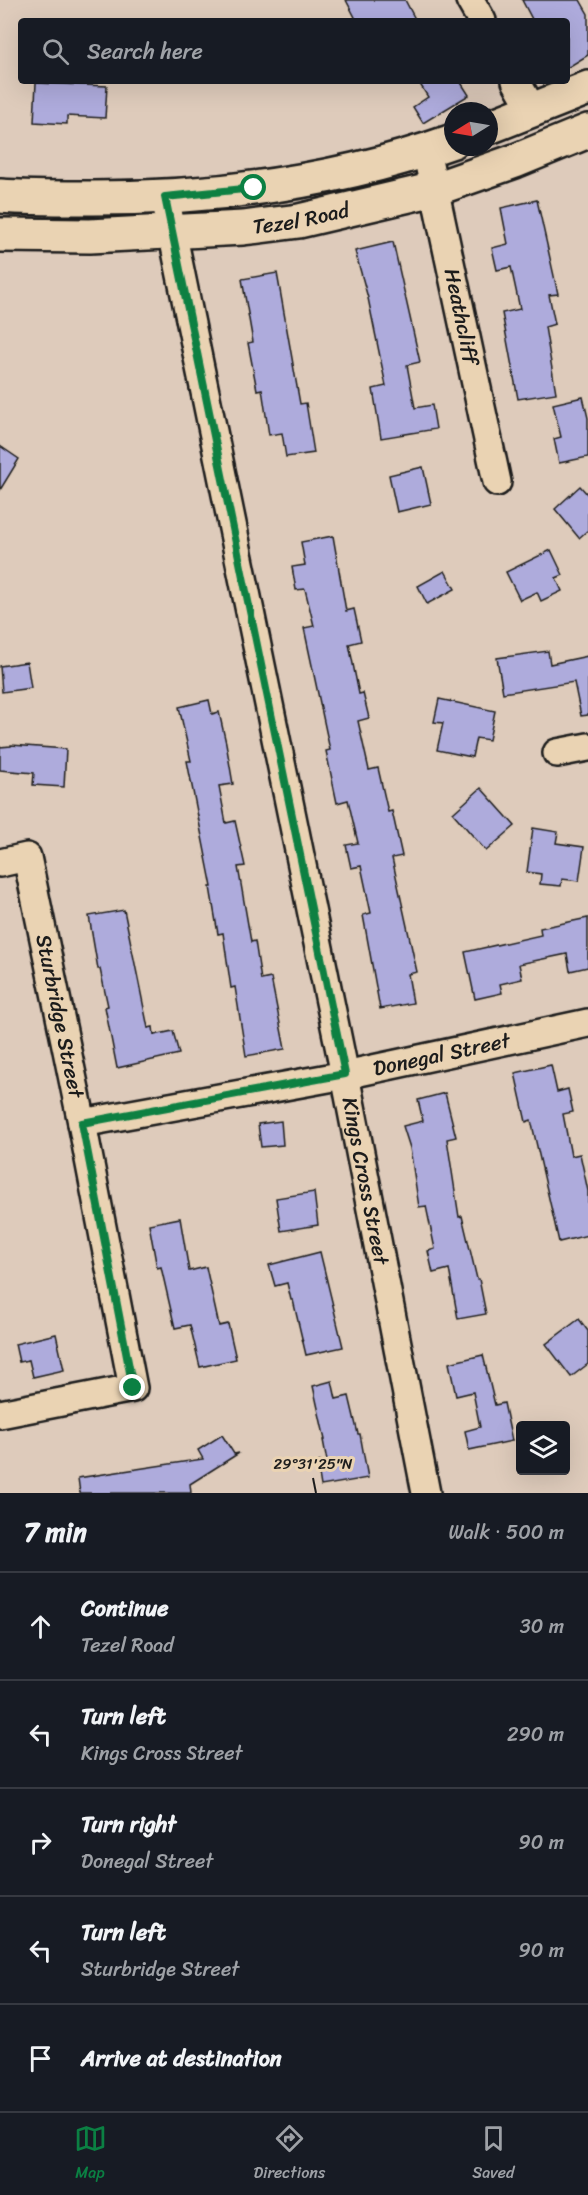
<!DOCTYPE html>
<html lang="en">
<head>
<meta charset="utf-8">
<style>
  :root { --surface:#171b24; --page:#20242c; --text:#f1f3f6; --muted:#9ea1a6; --line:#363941; --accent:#0b8043 }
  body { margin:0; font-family:Sriracha,sans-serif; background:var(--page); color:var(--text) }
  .controls { position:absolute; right:18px; bottom:18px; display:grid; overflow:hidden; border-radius:6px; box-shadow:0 6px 24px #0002 }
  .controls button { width:54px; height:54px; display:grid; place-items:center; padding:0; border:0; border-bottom:2px solid var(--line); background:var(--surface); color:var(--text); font:30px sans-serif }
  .compass { position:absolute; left:444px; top:102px; width:54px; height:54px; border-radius:50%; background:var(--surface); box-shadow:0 6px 24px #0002; rotate:259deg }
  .stop { position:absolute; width:18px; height:18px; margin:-14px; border:4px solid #0b8043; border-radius:50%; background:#fff }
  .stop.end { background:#0b8043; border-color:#fff; box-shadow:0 2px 6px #0008 }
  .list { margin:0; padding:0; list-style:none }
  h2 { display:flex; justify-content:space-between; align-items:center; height:78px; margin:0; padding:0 24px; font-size:26px }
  h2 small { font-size:20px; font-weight:400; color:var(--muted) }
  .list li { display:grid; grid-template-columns:39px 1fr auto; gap:18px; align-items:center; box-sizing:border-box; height:108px; padding:0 24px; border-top:2px solid var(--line) }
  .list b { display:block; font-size:22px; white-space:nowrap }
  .list p { margin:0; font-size:20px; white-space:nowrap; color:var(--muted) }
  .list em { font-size:20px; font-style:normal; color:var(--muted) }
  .icon { flex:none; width:33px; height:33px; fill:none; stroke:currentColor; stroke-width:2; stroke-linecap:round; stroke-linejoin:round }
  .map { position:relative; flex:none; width:588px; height:1493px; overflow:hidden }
  .search { position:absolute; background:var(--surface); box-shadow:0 6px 24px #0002; left:18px; right:18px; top:18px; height:66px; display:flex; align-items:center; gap:15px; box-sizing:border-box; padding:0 21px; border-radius:6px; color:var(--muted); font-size:22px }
  .sheet { height:618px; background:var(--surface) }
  nav { display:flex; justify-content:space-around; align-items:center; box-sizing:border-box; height:84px; border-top:2px solid var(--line); background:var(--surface); font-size:16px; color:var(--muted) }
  nav a { display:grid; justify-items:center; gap:3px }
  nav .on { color:var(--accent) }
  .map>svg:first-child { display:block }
</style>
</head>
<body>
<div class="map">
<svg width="588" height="1493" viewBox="0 0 588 1493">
  <rect width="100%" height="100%" fill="#decbbb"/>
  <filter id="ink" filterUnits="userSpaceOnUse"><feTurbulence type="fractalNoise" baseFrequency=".0167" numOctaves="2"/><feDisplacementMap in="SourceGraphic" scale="12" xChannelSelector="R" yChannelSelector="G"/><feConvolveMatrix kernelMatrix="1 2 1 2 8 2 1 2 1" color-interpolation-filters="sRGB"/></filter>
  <g filter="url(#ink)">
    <g fill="#aeabdc" stroke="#1c1c1c" stroke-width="1.5">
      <polygon points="346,0 405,0 416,21 357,21"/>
      <polygon points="522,0 580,0 588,14 588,55 567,68 567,21 533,21"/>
      <polygon points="418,81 460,81 469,95 423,123 413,107 428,97"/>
      <polygon points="36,83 107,86 105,118 67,116 67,124 34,122"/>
      <polygon points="537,200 558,294 549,295 555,324 545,327 556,393 518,399 502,313 520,309 511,267 497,270 492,248 508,244 501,208"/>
      <polygon points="393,242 420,362 407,365 415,408 432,405 436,429 381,438 373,389 386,386 368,298 355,251"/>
      <polygon points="277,273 300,404 306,403 314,453 286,457 282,433 269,435 262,389 257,390 248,343 253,342 242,279"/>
      <polygon points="583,397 588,418 588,457 559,463 554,439 561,437 553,404"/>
      <polygon points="0,446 19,459 0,490"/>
      <polygon points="423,467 431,504 397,512 389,475"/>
      <polygon points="580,486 588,495 588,530 579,538 555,509"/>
      <polygon points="333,536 346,611 354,609 361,641 349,644 359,694 363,693 369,718 358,721 369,770 378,768 388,812 392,811 402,856 392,858 417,972 408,974 413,1003 380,1009 363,915 371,913 361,866 351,868 346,845 358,843 348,800 337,803 326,751 330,750 304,628 314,626 305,589 296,590 292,567 305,565 301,542"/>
      <polygon points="551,550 563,575 556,578 562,591 541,601 537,592 520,600 506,572"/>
      <polygon points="445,571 455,589 427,604 418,586"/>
      <polygon points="548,651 550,664 588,656 588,715 581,716 574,682 503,693 497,658"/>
      <polygon points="27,662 31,688 2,692 0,666"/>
      <polygon points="439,699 495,711 489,740 476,738 472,757 437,750 443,723 434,722"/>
      <polygon points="209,700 212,714 219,712 226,743 233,784 219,786 226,823 235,821 245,866 238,867 251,942 255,941 261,980 271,978 285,1049 246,1056 235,987 231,988 223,933 218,934 210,887 212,887 187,761 191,761 179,707"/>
      <polygon points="11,745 66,749 64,787 33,785 34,773 0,770 0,747 11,746"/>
      <polygon points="481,788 515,826 486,851 453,813"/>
      <polygon points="533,828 558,832 556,843 584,847 579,881 562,879 561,886 540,884 541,874 527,872"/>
      <polygon points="124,910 148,1028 153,1027 154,1035 173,1031 179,1054 117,1068 105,1007 108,1006 100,969 98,969 89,916"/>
      <polygon points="588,918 588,967 570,971 567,954 519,964 522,979 500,984 502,993 475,999 465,952 541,935 540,928"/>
      <polygon points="551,1065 557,1092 568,1089 573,1112 563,1114 571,1156 580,1154 588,1191 588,1235 559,1242 531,1120 526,1122 515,1073"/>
      <polygon points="445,1093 456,1137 447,1139 459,1217 462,1216 477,1279 479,1279 486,1314 458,1319 449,1269 433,1273 428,1251 435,1249 426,1206 419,1207 410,1148 403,1126 423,1121 418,1100"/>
      <polygon points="281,1121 283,1145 261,1147 258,1124"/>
      <polygon points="314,1192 318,1225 281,1231 276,1198"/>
      <polygon points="180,1218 189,1271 206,1267 219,1326 228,1324 236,1359 200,1367 190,1325 175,1328 161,1267 157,1268 149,1224"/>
      <polygon points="320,1252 343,1347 306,1355 293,1300 291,1300 287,1283 275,1286 269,1265"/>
      <polygon points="579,1319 588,1331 588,1364 571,1377 546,1344"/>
      <polygon points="56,1334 64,1370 33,1377 29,1360 19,1362 15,1344"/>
      <polygon points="483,1355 495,1405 504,1403 512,1441 469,1450 465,1431 480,1427 473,1392 456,1396 449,1363"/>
      <polygon points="332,1381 336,1399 349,1396 358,1434 360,1434 368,1478 321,1486 317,1462 327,1461 323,1440 325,1440 313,1386"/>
      <polygon points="222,1435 234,1454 239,1453 190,1484 191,1493 80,1493 78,1478 203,1459 198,1450"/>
    </g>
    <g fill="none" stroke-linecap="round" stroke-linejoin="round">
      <defs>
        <g id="minor">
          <polyline points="470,0 482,21"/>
          <polyline points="516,81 533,111"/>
          <path id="s1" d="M 426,150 L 497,482"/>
          <path id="s2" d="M 165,197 L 345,1075 L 426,1493"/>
          <polyline points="557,753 588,747"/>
          <path id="s3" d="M 0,863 L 27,857 L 82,1123 L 133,1388 L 0,1414"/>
          <path id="s4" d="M 82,1123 L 345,1075 L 588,1023"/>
        </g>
        <g id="major">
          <polyline points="489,127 588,88"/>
          <path d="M 0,196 C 27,198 55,198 82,198 C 207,199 335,183 453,141"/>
          <path id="s5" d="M 0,235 L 90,236 L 243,228 L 299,221 L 435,189 L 515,161 L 588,131"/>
        </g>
      </defs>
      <use href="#minor" stroke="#1c1c1c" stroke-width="32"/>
      <use href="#major" stroke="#1c1c1c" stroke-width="38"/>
      <use href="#minor" stroke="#ead3b3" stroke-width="27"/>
      <use href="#major" stroke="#ead3b3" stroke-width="33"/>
    </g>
  </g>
  <g fill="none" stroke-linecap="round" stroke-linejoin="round" filter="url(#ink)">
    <polyline stroke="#0b8043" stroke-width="8" points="133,1388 82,1123 345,1074 165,197 254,188"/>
  </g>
  <path fill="none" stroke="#1c1c1c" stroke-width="2" d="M 313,1478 L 316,1493"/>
  <g text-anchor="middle" stroke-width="6" stroke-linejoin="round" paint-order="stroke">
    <g font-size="21" fill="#1c1c1c" stroke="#ead3b3">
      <text dy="7" stroke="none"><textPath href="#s5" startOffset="302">Tezel Road</textPath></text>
      <text dy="7" stroke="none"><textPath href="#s1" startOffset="170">Heathcliff</textPath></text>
      <text dy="7" stroke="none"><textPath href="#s3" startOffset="190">Sturbridge Street</textPath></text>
      <text dy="7" stroke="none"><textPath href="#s4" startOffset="366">Donegal Street</textPath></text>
      <text dy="7" stroke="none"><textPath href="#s2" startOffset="1004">Kings Cross Street</textPath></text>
    </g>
  </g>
  <g font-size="15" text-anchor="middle" fill="#1c1c1c" stroke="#ead3b3" stroke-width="6" stroke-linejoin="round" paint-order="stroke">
    <text x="313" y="1469">29°31'25"N</text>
  </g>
</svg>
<div class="controls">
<button><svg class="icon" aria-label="layers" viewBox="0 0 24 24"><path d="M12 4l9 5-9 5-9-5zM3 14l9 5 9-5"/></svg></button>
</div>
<svg class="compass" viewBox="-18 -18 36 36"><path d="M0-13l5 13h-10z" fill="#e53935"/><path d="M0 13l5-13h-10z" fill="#9ea1a6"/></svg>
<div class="stop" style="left:254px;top:188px"></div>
<div class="stop end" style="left:133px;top:1388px"></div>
<div class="search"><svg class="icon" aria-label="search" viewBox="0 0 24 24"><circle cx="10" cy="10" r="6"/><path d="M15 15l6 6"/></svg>Search here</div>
</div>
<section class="sheet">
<h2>7 min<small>Walk · 500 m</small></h2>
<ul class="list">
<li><svg class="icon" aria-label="ahead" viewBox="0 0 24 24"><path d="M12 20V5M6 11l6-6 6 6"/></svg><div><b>Continue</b><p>Tezel Road</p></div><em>30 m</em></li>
<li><svg class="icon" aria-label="left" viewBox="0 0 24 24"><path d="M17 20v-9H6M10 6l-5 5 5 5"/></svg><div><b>Turn left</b><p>Kings Cross Street</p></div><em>290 m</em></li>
<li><svg class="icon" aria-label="right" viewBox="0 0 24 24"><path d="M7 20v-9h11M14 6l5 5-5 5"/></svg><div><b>Turn right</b><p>Donegal Street</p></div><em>90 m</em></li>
<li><svg class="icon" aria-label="left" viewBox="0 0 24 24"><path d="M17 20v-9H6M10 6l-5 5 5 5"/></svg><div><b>Turn left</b><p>Sturbridge Street</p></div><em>90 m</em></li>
<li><svg class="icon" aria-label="arrive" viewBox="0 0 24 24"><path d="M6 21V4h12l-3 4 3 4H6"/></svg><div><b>Arrive at destination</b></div></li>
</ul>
</section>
<nav>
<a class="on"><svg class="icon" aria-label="map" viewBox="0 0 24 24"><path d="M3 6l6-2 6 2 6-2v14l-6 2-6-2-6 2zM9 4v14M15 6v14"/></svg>Map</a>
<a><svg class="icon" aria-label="directions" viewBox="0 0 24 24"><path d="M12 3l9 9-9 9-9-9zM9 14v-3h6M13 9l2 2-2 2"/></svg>Directions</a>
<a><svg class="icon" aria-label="saved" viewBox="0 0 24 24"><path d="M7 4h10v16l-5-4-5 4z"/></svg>Saved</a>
</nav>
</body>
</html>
